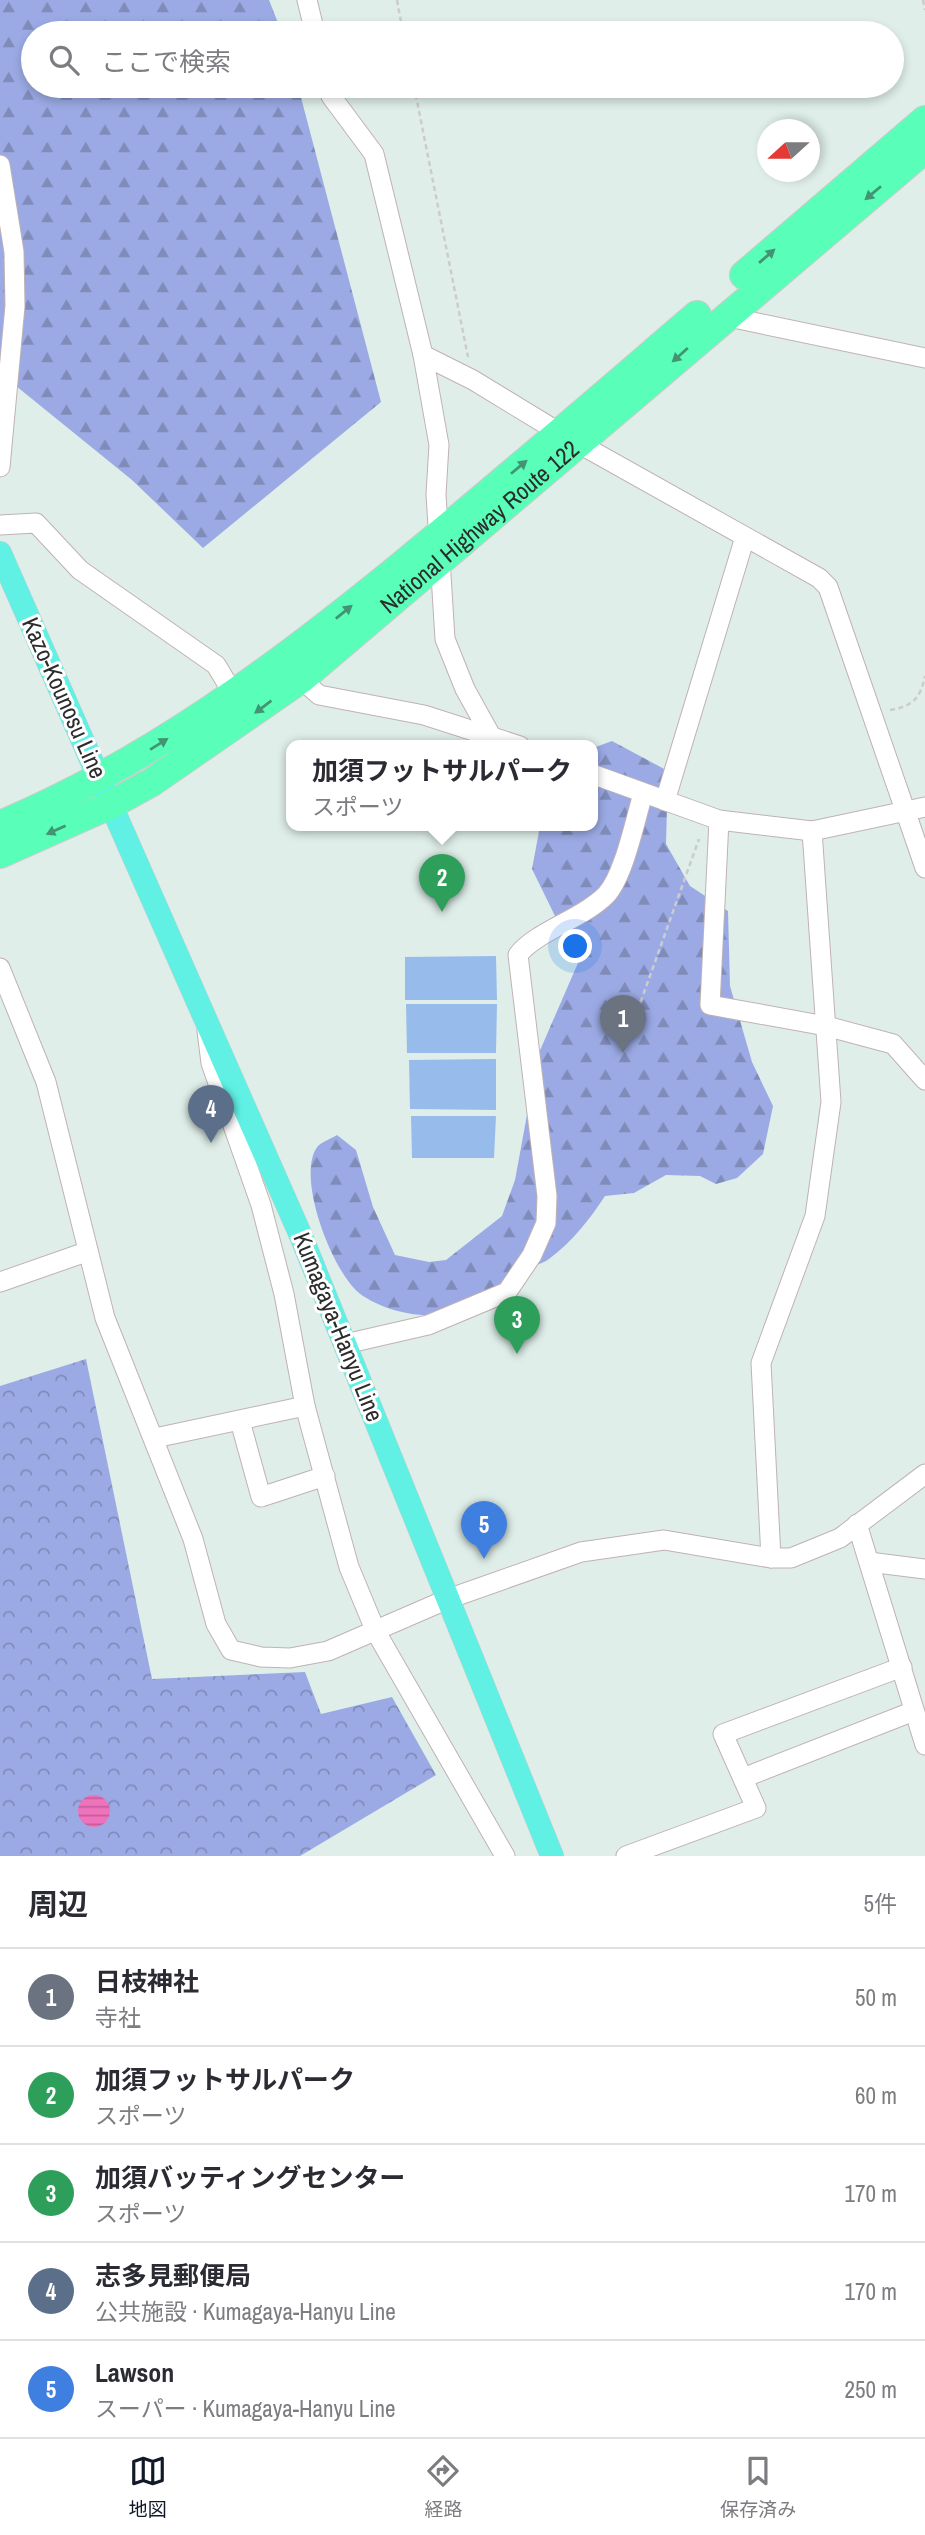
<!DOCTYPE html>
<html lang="ja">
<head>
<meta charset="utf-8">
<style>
  :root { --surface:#fff; --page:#f7f7f7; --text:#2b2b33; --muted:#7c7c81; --line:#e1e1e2; --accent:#111827 }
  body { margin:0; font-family:"Archivo Narrow","Noto Sans JP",sans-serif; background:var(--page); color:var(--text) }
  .compass { position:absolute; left:757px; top:119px; width:63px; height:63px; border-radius:50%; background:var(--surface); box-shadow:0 4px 10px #0003; rotate:249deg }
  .you { position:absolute; left:576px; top:947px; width:24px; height:24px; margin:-18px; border:5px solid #fff; border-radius:50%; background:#1a73e8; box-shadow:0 0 0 10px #1a73e833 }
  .badge { display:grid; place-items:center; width:46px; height:46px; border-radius:50%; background:var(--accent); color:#fff; font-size:23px; font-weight:700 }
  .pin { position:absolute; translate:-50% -58px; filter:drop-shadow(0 2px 4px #0008) }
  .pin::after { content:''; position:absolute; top:37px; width:24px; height:21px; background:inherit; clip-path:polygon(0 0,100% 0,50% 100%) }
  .popup { position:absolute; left:286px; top:740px; width:312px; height:91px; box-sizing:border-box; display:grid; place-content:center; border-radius:14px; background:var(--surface); filter:drop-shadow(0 2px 5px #0005); font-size:23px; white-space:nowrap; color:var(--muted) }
  .popup b { font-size:26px; color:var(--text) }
  .popup::after { content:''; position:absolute; left:50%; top:100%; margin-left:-14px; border:14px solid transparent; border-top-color:var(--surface) }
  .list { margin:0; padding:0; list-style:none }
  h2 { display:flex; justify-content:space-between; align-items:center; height:91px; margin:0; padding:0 28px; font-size:30px }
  h2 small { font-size:23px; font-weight:400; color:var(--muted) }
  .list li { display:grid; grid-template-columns:46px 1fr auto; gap:21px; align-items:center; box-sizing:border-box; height:98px; padding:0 28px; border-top:2px solid var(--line) }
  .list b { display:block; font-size:26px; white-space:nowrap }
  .list p { margin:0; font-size:23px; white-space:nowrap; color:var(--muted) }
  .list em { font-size:23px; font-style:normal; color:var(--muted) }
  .icon { flex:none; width:38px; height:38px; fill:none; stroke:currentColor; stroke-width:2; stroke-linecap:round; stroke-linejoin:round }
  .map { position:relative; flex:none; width:925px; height:1856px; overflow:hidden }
  .search { position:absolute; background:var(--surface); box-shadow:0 4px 10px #0003; left:21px; right:21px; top:21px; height:77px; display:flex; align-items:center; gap:18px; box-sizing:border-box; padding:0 24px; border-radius:38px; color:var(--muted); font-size:26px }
  .sheet { height:581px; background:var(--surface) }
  nav { display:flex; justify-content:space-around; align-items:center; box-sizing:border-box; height:98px; border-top:2px solid var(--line); background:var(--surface); font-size:19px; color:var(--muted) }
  nav a { display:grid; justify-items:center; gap:4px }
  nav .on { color:var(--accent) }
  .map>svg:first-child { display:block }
</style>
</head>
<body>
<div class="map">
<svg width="925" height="1856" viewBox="0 0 925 1856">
  <defs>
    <pattern id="forest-firs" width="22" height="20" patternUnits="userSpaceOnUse" patternTransform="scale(1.75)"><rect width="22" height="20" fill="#9baae4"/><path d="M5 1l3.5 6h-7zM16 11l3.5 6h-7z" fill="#7f8bb9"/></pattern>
    <pattern id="park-crowns" width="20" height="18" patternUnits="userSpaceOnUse" patternTransform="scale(1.75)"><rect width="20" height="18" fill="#9baae4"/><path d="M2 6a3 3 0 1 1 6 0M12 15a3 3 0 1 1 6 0" fill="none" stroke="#7f8bb9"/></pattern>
    <pattern id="water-rules" width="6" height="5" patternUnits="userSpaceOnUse" patternTransform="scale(1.75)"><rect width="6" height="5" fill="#ef72bc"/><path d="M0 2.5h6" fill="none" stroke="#c25e99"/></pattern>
  </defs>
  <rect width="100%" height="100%" fill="#dfeee9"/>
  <g fill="url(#forest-firs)">
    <polygon points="0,0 269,0 282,33 33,33 33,86 298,86 381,402 203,548 132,480 0,373"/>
    <path d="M 612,741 L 668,771 L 666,844 L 690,886 L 728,911 L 730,986 L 752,1062 L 773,1106 L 763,1154 L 737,1178 L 716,1184 L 700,1176 L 666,1175 L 634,1193 L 605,1196 C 590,1219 572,1242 549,1259 C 539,1266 525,1267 515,1274 C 507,1281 503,1293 494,1298 C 456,1323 400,1320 363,1296 C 334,1278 294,1175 318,1146 C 322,1142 332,1138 337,1135 L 356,1150 L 373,1207 L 395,1255 L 429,1262 L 446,1260 L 502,1216 L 515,1180 L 538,1055 L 578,963 L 532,869 L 540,826 L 592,826 L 593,748 Z"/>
  </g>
  <polygon fill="url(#park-crowns)" points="86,1359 152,1679 305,1672 321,1714 392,1697 436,1775 300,1856 0,1856 0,1386"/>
  <g fill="#97bceb">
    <polygon points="496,956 497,1000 405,1000 405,957"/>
    <polygon points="406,1004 497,1004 496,1053 407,1053"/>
    <polygon points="496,1059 496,1110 410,1109 409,1060"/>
    <polygon points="411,1116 496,1116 494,1158 412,1158"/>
  </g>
  <circle fill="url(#water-rules)" cx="94" cy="1811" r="16"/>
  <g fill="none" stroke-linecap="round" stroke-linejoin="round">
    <defs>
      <g id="minor">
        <polyline points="307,0 315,33"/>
        <polyline points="328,86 331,96 374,154 423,355 439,445 436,494 445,639 465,689 490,734"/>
        <polyline points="0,165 14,252 15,306 0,467"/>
        <polyline points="724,316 925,358"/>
        <polyline points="423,355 473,380 560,433 819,578 828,587 925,868"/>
        <polyline points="0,525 36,523 80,570 216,665 234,695"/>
        <polyline points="301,679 319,695 424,715 520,746"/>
        <polyline points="592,774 719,820 812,831 925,807"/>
        <polyline points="665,801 745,537"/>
        <polyline points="719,820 710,1005 826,1026 893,1044 925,1080"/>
        <polyline points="0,968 46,1082 105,1318 193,1539 216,1624 231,1650 261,1657 290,1658 328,1651 448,1599 581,1552 664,1540 771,1558 791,1558 840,1538 925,1474"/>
        <polyline points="207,1031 211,1063 261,1205 284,1294 305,1406 349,1567 376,1632 505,1856"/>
        <polyline points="0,1282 86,1252"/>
        <path d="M 345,1344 L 428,1325 L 507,1292 L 532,1255 L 546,1223 L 547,1196 L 518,955 C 535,932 582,919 606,895 C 624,876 635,820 643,794"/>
        <polyline points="240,1421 261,1497 325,1476"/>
        <polyline points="155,1438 305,1406"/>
        <polyline points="857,1524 925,1745"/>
        <polyline points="771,1558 761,1363 815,1216 831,1102 812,831"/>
        <polyline points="869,1562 925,1569"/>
        <polyline points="743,1778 914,1711"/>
        <polyline points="626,1856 756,1808 723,1734 902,1667"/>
      </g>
      <polyline id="major" points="0,553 301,1236 552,1856"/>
      <g id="highway">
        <polyline points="744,275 925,120"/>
        <path d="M 0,825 C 150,762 277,667 402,565 C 502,483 599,399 697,315"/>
        <path id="s1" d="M 0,854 L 112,804 L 152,782 L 301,679 L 925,149"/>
      </g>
    </defs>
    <use href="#minor" stroke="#c0b2b3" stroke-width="21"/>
    <use href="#major" stroke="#ccc" stroke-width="24"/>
    <use href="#highway" stroke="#ccc" stroke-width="30"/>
    <g stroke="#ccc" stroke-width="2.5" stroke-dasharray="5 3.5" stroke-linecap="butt">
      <polyline points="397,0 403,33"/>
      <polyline points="923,0 925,10"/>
      <polyline points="414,86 468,357"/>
      <path d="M 890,710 C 913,706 920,699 925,676"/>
      <polyline points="632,1026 699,839"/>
    </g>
    <use href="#minor" stroke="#fff" stroke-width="19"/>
    <use href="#major" stroke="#60f1e4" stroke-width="23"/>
    <use href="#highway" stroke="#59feb8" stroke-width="28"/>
  </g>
  <defs><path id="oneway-solid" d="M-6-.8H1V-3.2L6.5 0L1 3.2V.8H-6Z" transform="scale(1.75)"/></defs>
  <g fill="#429572">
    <use href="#oneway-solid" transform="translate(873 193) rotate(140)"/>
    <use href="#oneway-solid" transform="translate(767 256) rotate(-41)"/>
    <use href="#oneway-solid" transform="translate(680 355) rotate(138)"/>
    <use href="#oneway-solid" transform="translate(519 467) rotate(-40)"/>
    <use href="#oneway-solid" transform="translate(344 612) rotate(-39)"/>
    <use href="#oneway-solid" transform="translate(263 707) rotate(143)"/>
    <use href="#oneway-solid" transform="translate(159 744) rotate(-32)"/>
    <use href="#oneway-solid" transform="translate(56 830) rotate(156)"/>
  </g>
  <g text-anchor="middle" stroke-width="6" stroke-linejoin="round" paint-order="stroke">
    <g font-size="24" fill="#2c2c2c" stroke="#fff">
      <text dy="8" stroke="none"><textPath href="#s1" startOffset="584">National Highway Route 122</textPath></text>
      <text transform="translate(64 698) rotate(66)" y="8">Kazo-Kounosu Line</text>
      <text transform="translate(338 1327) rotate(68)" y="8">Kumagaya-Hanyu Line</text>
    </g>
  </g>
</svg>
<svg class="compass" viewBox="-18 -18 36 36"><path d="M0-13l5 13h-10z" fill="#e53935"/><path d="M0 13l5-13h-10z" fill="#7c7c81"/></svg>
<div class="you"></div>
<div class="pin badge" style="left:623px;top:1053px;background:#6b7280">1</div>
<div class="pin badge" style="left:442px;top:912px;background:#2e9e5b">2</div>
<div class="popup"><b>加須フットサルパーク</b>スポーツ</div>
<div class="pin badge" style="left:517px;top:1354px;background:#2e9e5b">3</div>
<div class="pin badge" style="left:211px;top:1143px;background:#5c6f8a">4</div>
<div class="pin badge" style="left:484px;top:1559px;background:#3f7fe0">5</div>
<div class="search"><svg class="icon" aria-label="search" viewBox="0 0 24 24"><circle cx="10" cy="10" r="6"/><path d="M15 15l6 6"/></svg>ここで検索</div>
</div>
<section class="sheet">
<h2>周辺<small>5件</small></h2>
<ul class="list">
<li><span class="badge" style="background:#6b7280">1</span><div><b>日枝神社</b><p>寺社</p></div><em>50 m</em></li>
<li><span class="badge" style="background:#2e9e5b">2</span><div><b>加須フットサルパーク</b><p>スポーツ</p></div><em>60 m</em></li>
<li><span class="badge" style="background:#2e9e5b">3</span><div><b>加須バッティングセンター</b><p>スポーツ</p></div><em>170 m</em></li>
<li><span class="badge" style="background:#5c6f8a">4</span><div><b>志多見郵便局</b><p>公共施設 · Kumagaya-Hanyu Line</p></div><em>170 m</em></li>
<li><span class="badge" style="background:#3f7fe0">5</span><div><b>Lawson</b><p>スーパー · Kumagaya-Hanyu Line</p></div><em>250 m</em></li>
</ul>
</section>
<nav>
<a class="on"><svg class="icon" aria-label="map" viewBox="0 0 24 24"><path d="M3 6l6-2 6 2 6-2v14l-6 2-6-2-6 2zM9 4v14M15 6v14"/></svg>地図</a>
<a><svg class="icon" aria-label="directions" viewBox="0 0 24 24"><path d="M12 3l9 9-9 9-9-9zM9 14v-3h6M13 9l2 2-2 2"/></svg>経路</a>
<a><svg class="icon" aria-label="saved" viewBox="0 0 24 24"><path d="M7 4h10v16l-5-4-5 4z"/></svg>保存済み</a>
</nav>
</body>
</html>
